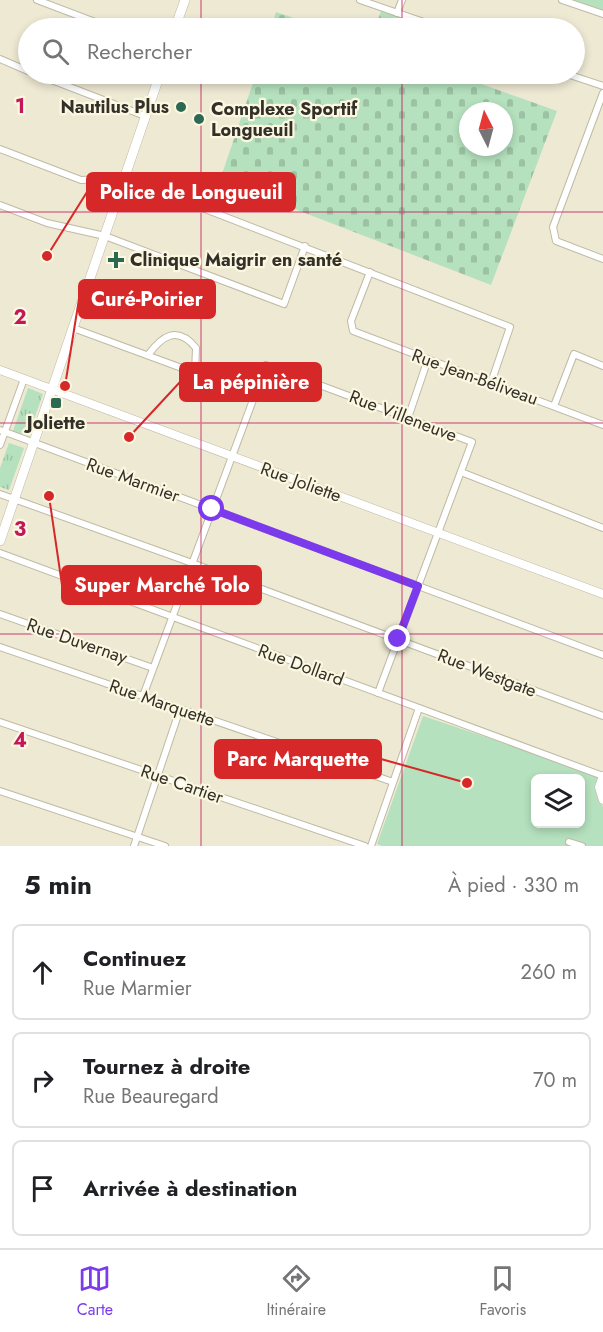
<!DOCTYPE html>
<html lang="fr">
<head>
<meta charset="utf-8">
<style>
  :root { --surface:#fff; --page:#f6f6f6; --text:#202124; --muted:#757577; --line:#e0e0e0; --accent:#7c3aed }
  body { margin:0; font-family:Jost,sans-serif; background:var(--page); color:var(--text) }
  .controls { position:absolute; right:18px; bottom:18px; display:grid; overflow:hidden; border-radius:9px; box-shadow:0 3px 9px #0003 }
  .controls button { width:54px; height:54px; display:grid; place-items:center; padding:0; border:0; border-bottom:2px solid var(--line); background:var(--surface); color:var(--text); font:30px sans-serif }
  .compass { position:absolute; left:459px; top:102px; width:54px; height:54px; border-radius:50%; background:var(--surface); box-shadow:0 3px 9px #0003; rotate:354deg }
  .stop { position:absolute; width:18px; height:18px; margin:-14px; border:4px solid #7c3aed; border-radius:50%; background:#fff }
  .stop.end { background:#7c3aed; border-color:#fff; box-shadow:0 2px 6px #0008 }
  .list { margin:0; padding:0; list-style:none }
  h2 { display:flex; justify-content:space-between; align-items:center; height:78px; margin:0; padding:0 24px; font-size:26px }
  h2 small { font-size:20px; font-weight:400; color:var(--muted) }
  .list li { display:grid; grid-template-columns:39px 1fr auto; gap:18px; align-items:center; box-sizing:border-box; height:96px; margin:0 12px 12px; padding:0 12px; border:2px solid var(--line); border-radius:9px }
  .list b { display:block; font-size:22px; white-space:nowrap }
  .list p { margin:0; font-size:20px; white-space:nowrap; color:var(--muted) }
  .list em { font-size:20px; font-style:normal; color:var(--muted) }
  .icon { flex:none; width:33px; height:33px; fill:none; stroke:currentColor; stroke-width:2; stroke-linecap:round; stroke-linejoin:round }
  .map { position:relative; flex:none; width:603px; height:846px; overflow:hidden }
  .search { position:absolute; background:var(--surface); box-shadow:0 3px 9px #0003; left:18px; right:18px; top:18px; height:66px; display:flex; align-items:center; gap:15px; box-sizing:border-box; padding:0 21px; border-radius:33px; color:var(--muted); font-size:22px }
  .sheet { height:402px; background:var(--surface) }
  nav { display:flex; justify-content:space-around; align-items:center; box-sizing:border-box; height:84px; border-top:2px solid var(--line); background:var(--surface); font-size:16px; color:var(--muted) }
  nav a { display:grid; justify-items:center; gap:3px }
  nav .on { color:var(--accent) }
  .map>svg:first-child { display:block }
</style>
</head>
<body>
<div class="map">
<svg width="603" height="846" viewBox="0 0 603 846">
  <defs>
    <pattern id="grass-tufts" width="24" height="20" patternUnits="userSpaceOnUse" patternTransform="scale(1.5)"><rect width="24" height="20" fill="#b5e1be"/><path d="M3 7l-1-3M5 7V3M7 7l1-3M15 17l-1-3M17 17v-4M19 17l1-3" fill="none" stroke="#9cc1a3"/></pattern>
    <pattern id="cemetery-stones" width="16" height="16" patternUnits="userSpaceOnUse" patternTransform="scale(1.5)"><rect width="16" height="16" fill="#b5e1be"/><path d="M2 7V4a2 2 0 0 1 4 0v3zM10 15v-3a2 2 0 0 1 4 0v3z" fill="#9cc1a3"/></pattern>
  </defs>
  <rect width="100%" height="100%" fill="#eee9d3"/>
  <g fill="url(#grass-tufts)">
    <polygon points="28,388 43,394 28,436 13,431"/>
    <polygon points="9,443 24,448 9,490 0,487 0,468"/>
  </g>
  <g fill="url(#cemetery-stones)" fill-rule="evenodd">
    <polygon points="382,8 402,15 397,28 375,28"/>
    <polygon points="276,12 324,28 271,28"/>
    <path d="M 256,74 L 453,74 L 557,111 L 491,285 L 220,180 ZM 468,111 L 504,111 L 504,147 L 468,147 Z"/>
  </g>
  <g fill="#b5e1be" fill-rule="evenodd">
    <polygon points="562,0 603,0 603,14"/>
    <path d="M 423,716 L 603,776 L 599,798 L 603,807 L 603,846 L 581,846 L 569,842 L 568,846 L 382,846 L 377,844 ZM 536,778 L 580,778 L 580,824 L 536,824 Z"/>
  </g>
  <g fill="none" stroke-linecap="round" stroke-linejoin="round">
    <defs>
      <g id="minor">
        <polyline points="37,0 111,28"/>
        <polyline points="360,0 441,28"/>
        <polyline points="562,0 603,14"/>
        <polyline points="397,13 402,0"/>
        <polyline points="0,59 28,71"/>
        <polyline points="36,74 145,116"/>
        <polyline points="567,74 603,86"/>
        <polyline points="603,93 553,227 556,241 603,259"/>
        <polyline points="0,149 81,180 125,178 510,327 491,383"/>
        <polyline points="0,205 47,223 105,236 284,304 305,246"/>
        <polyline points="370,272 351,321 353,331 603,425"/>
        <polyline points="73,328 255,395"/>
        <path d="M 148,355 C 162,336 177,325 196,348 L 195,373"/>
        <polyline points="554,406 574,354 603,366"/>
        <polyline points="408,418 428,359"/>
        <polyline points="0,430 603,655"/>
        <polyline points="0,445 24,379"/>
        <polyline points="461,472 603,528"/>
        <polyline points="0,494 192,563 603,716"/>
        <polyline points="0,553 603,776"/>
        <polyline points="0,614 153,668"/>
        <polyline points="0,647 393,782"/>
        <polyline points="143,696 266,365 472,442 378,693"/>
        <polyline points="0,722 365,846"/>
        <polyline points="0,791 165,846"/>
        <polyline points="569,842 582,846"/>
        <polyline points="134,846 180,709"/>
        <polyline points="371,846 419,708"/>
      </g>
      <g id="tertiary">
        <polyline points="0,370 603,594"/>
        <polyline points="603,776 599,787 603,800"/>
      </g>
      <g id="secondary">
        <polyline points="175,28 185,0"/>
        <polyline points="0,541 160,74"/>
      </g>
    </defs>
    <use href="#minor" stroke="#bfbaa5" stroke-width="8"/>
    <use href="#tertiary" stroke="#bfbaa5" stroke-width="9"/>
    <use href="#secondary" stroke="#bfbaa5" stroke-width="10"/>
    <use href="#minor" stroke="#fff" stroke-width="6"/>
    <use href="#tertiary" stroke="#fff" stroke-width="8"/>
    <use href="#secondary" stroke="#fff" stroke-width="9"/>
  </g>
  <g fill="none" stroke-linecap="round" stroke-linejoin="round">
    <polyline stroke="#7c3aed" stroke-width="8" points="212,509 418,586 398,639"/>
  </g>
  <path fill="none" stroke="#c2185b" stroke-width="1.5" stroke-opacity="0.55" d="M 201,0 L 201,28M 402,0 L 402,28M 201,74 L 201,846M 402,74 L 402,846M 0,212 L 603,212M 0,423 L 603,423M 0,634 L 603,634"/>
  <g fill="#2d6852" stroke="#fcf7e1" stroke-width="2">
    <circle cx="181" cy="107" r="6"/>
    <circle cx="199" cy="119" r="6"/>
    <path d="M113 251h6v6h6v6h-6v6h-6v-6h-6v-6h6z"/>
    <rect x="50" y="397" width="12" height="12" rx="3"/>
  </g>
  <g text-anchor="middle" stroke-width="4.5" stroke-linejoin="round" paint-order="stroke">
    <g font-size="18" font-weight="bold" fill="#323028" stroke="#fcf7e1" text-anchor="start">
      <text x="169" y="113" text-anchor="end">Nautilus Plus</text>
      <text x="211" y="115">Complexe Sportif<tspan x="211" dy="21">Longueuil</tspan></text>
      <text x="130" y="266">Clinique Maigrir en santé</text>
      <text x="56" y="429" text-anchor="middle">Joliette</text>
    </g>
    <g font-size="18" fill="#323028" stroke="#fcf7e1">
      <text transform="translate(475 377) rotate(20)" y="6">Rue Jean-Béliveau</text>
      <text transform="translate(403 416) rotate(21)" y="6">Rue Villeneuve</text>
      <text transform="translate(133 480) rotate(20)" y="6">Rue Marmier</text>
      <text transform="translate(301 482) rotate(20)" y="6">Rue Joliette</text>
      <text transform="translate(77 641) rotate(19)" y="6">Rue Duvernay</text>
      <text transform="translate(301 665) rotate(20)" y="6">Rue Dollard</text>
      <text transform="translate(487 673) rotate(21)" y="6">Rue Westgate</text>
      <text transform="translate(162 703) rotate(19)" y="6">Rue Marquette</text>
      <text transform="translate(182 784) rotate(19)" y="6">Rue Cartier</text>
    </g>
  </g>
  <g font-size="20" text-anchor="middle" font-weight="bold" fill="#c2185b" stroke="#fcf7e1" stroke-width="4.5" stroke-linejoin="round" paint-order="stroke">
    <text x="20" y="113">1</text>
    <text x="20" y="324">2</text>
    <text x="20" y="536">3</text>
    <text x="20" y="747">4</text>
  </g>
  <path fill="none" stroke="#d62828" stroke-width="2" d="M47 256L87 192M65 386L79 299M129 437L180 382M49 496L62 585M467 783L381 759"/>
  <g fill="#d62828" stroke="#fcf7e1" stroke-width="2">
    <circle cx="47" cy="256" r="6"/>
    <circle cx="65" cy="386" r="6"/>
    <circle cx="129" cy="437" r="6"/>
    <circle cx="49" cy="496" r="6"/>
    <circle cx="467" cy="783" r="6"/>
  </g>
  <g fill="#d62828" stroke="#d62828" stroke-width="2">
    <rect x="87" y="173" width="208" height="38" rx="6"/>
    <rect x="79" y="280" width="136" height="38" rx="6"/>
    <rect x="180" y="363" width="141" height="38" rx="6"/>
    <rect x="62" y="566" width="199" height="38" rx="6"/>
    <rect x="215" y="740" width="166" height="38" rx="6"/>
  </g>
  <g font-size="20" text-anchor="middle" font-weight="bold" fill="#fff">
    <text x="191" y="199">Police de Longueuil</text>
    <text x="147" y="306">Curé-Poirier</text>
    <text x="251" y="389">La pépinière</text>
    <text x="162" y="592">Super Marché Tolo</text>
    <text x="298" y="766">Parc Marquette</text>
  </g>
</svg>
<div class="controls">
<button><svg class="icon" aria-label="layers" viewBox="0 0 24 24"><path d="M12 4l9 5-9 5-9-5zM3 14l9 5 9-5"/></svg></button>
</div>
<svg class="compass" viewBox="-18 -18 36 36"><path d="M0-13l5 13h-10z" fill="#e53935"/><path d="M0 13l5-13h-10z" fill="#757577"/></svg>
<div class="stop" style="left:212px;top:509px"></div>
<div class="stop end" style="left:398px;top:639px"></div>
<div class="search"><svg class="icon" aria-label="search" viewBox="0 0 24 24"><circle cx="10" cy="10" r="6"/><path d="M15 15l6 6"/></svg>Rechercher</div>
</div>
<section class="sheet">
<h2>5 min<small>À pied · 330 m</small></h2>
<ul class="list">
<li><svg class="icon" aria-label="ahead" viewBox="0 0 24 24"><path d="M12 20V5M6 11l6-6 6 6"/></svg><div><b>Continuez</b><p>Rue Marmier</p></div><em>260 m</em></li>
<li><svg class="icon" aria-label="right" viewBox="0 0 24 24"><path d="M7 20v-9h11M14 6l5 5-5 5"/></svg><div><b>Tournez à droite</b><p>Rue Beauregard</p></div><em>70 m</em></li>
<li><svg class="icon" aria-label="arrive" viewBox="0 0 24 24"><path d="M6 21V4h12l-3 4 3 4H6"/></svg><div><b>Arrivée à destination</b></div></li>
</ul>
</section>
<nav>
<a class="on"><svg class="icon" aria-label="map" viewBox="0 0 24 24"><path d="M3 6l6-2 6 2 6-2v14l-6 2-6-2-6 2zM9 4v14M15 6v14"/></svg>Carte</a>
<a><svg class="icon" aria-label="directions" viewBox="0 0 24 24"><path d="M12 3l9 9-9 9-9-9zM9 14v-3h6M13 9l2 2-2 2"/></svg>Itinéraire</a>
<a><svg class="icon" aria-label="saved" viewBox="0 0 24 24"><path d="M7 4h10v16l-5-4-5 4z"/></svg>Favoris</a>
</nav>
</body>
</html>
